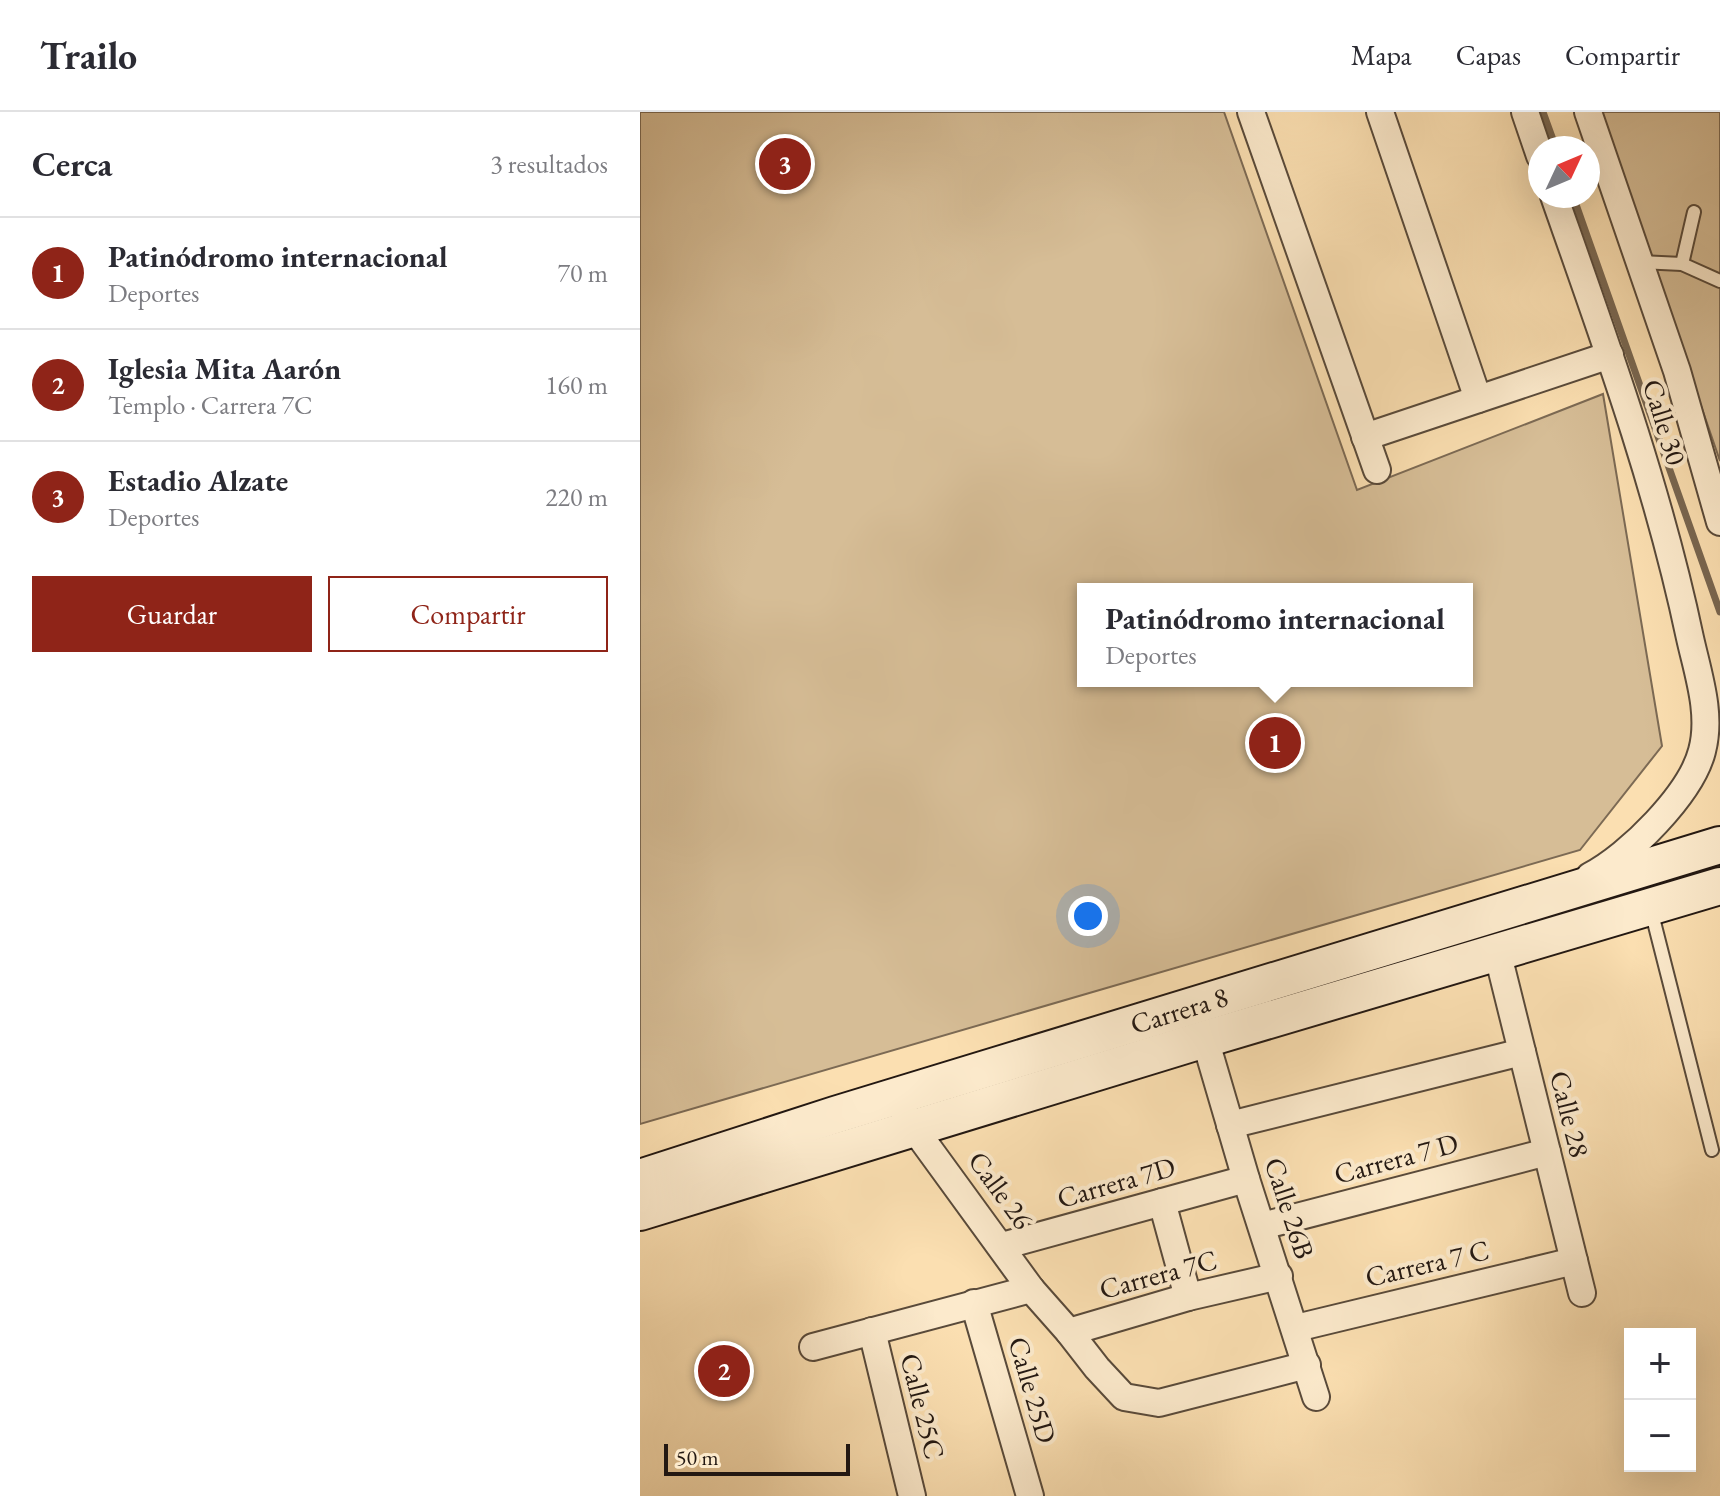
<!DOCTYPE html>
<html lang="es">
<head>
<meta charset="utf-8">
<style>
  :root { --surface:#fff; --page:#f2f2f3; --text:#2b2b33; --muted:#7c7c81; --line:#e1e1e2; --accent:#8f2418 }
  body { margin:0; font-family:"EB Garamond",serif; background:var(--page); color:var(--text) }
  .controls { position:absolute; right:24px; bottom:24px; display:grid; overflow:hidden; border-radius:0px; box-shadow:0 8px 32px #0002 }
  .controls button { width:72px; height:72px; display:grid; place-items:center; padding:0; border:0; border-bottom:2px solid var(--line); background:var(--surface); color:var(--text); font:40px sans-serif }
  .compass { position:absolute; left:888px; top:24px; width:72px; height:72px; border-radius:50%; background:var(--surface); box-shadow:0 8px 32px #0002; rotate:46deg }
  .scale { position:absolute; left:24px; bottom:20px; width:186px; box-sizing:border-box; padding-left:8px; border:4px solid #231812; border-top:0; font-size:22px; line-height:28px; white-space:nowrap; color:#231812; -webkit-text-stroke:6px #fceacc; paint-order:stroke }
  .you { position:absolute; left:448px; top:804px; width:28px; height:28px; margin:-20px; border:6px solid #fff; border-radius:50%; background:#1a73e8; box-shadow:0 0 0 12px #1a73e833 }
  .badge { display:grid; place-items:center; width:52px; height:52px; border-radius:50%; background:var(--accent); color:#fff; font-size:26px; font-weight:700 }
  .pin { position:absolute; translate:-50% -50%; border:4px solid #fff; box-shadow:0 2px 8px #0006 }
  .popup { position:absolute; left:437px; top:471px; width:396px; height:104px; box-sizing:border-box; display:grid; place-content:center; border-radius:0px; background:var(--surface); filter:drop-shadow(0 2px 6px #0005); font-size:26px; white-space:nowrap; color:var(--muted) }
  .popup b { font-size:30px; color:var(--text) }
  .popup::after { content:''; position:absolute; left:50%; top:100%; margin-left:-16px; border:16px solid transparent; border-top-color:var(--surface) }
  .list { margin:0; padding:0; list-style:none }
  h2 { display:flex; justify-content:space-between; align-items:center; height:104px; margin:0; padding:0 32px; font-size:34px }
  h2 small { font-size:26px; font-weight:400; color:var(--muted) }
  .list li { display:grid; grid-template-columns:52px 1fr auto; gap:24px; align-items:center; box-sizing:border-box; height:112px; padding:0 32px; border-top:2px solid var(--line) }
  .list b { display:block; font-size:30px; white-space:nowrap }
  .list p { margin:0; font-size:26px; white-space:nowrap; color:var(--muted) }
  .list em { font-size:26px; font-style:normal; color:var(--muted) }
  .actions { display:flex; gap:16px; padding:24px 32px }
  .actions a { flex:1; padding:18px 0; border:2px solid var(--accent); border-radius:0px; text-align:center; font-size:28px; color:var(--accent) }
  .actions .main { background:var(--accent); color:#fff }
  .map { position:relative; flex:none; width:1080px; height:1384px; overflow:hidden }
  header { display:flex; align-items:center; gap:48px; box-sizing:border-box; height:112px; padding:0 40px; background:var(--surface); border-bottom:2px solid var(--line) }
  header strong { font-size:38px }
  nav { display:flex; gap:44px; margin-inline-start:auto; font-size:28px }
  main { display:flex }
  aside { flex:1; background:var(--surface) }
  .map>svg:first-child { display:block }
</style>
</head>
<body>
<header>
<strong>Trailo</strong>
<nav><a>Mapa</a><a>Capas</a><a>Compartir</a></nav>
</header>
<main>
<aside>
<h2>Cerca<small>3 resultados</small></h2>
<ul class="list">
<li><span class="badge">1</span><div><b>Patinódromo internacional</b><p>Deportes</p></div><em>70 m</em></li>
<li><span class="badge">2</span><div><b>Iglesia Mita Aarón</b><p>Templo · Carrera 7C</p></div><em>160 m</em></li>
<li><span class="badge">3</span><div><b>Estadio Alzate</b><p>Deportes</p></div><em>220 m</em></li>
</ul>
<div class="actions"><a class="main">Guardar</a><a>Compartir</a></div>
</aside>
<div class="map">
<svg width="1080" height="1384" viewBox="0 0 1080 1384">
  <rect width="100%" height="100%" fill="#fbdfb1"/>
  <filter id="stains"><feTurbulence type="fractalNoise" baseFrequency=".0025" numOctaves="4"/><feColorMatrix values="0 0 0 0 .2 0 0 0 0 .09 0 0 0 0 .02 0 0 0 .5 -.17"/></filter>
  <radialGradient id="worn" r=".72"><stop offset=".6" stop-color="#630" stop-opacity="0"/><stop offset="1" stop-color="#630" stop-opacity=".3"/></radialGradient>
  <g fill="#d6bd96" stroke="#7c6a54" stroke-width="2" fill-rule="evenodd">
    <path d="M 0,0 L 584,0 L 717,378 L 963,282 L 1022,634 L 940,738 L 0,1012 ZM 443,477 L 827,477 L 827,569 L 443,569 Z"/>
    <polygon points="960,0 1080,0 1080,349"/>
  </g>
  <g fill="none" stroke-linecap="round" stroke-linejoin="round">
    <g stroke="#796751" stroke-width="7">
      <polyline points="903,0 916,36"/>
      <polyline points="933,84 1080,500"/>
    </g>
    <defs>
      <g id="lane">
        <polyline points="1000,150 1042,152 1080,169"/>
        <polyline points="1042,152 1054,100"/>
        <polyline points="1011,798 1072,1038"/>
      </g>
      <g id="street">
        <polyline points="611,0 737,358"/>
        <polyline points="740,0 838,287"/>
        <polyline points="885,0 900,44"/>
        <polyline points="948,0 1037,259 1080,410"/>
        <path d="M 914,84 C 965,229 1018,374 1050,526 C 1058,562 1072,602 1062,639 C 1051,682 989,744 950,764"/>
        <polyline points="725,325 970,243"/>
        <polyline points="857,839 942,1181"/>
        <polyline points="565,927 606,1067 676,1285"/>
        <polyline points="265,1004 391,1177 429,1220 548,1185 639,1164"/>
        <polyline points="590,1013 882,940"/>
        <polyline points="522,1090 548,1185"/>
        <polyline points="622,1114 907,1040"/>
        <polyline points="362,1134 606,1067"/>
        <polyline points="334,1191 390,1384"/>
        <polyline points="656,1216 934,1149"/>
        <polyline points="232,1219 272,1384"/>
        <polyline points="429,1220 457,1256 484,1285 519,1291 667,1253"/>
        <polyline points="173,1235 391,1177"/>
      </g>
      <g id="secondary">
        <polyline points="0,1066 195,1003 1080,733"/>
        <polyline points="0,1100 565,927 1080,774"/>
      </g>
    </defs>
    <use href="#lane" stroke="#594a3a" stroke-width="16"/>
    <use href="#street" stroke="#594a3a" stroke-width="30"/>
    <use href="#secondary" stroke="#231812" stroke-width="40"/>
    <use href="#lane" stroke="#fceacc" stroke-width="12"/>
    <use href="#street" stroke="#fceacc" stroke-width="26"/>
    <use href="#secondary" stroke="#fceacc" stroke-width="36"/>
  </g>
  <g text-anchor="middle" stroke-width="8" stroke-linejoin="round" paint-order="stroke">
    <g font-size="28" fill="#231812" stroke="#fceacc">
      <text transform="translate(1025 310) rotate(73)" y="10">Calle 30</text>
      <text transform="translate(539 898) rotate(-17)" y="10">Carrera 8</text>
      <text transform="translate(930 1002) rotate(76)" y="10">Calle 28</text>
      <text transform="translate(756 1046) rotate(-15)" y="10">Carrera 7 D</text>
      <text transform="translate(476 1070) rotate(-16)" y="10">Carrera 7D</text>
      <text transform="translate(361 1078) rotate(54)" y="10">Calle 26</text>
      <text transform="translate(650 1096) rotate(72)" y="10">Calle 26B</text>
      <text transform="translate(787 1151) rotate(-13)" y="10">Carrera 7 C</text>
      <text transform="translate(518 1162) rotate(-15)" y="10">Carrera 7C</text>
      <text transform="translate(393 1278) rotate(74)" y="10">Calle 25D</text>
      <text transform="translate(283 1294) rotate(76)" y="10">Calle 25C</text>
    </g>
  </g>
  <rect width="100%" height="100%" filter="url(#stains)"/>
  <rect width="100%" height="100%" fill="url(#worn)"/>
</svg>
<div class="controls">
<button>+</button>
<button>−</button>
</div>
<svg class="compass" viewBox="-18 -18 36 36"><path d="M0-13l5 13h-10z" fill="#e53935"/><path d="M0 13l5-13h-10z" fill="#7c7c81"/></svg>
<div class="scale">50 m</div>
<div class="you"></div>
<div class="pin badge" style="left:635px;top:631px">1</div>
<div class="popup"><b>Patinódromo internacional</b>Deportes</div>
<div class="pin badge" style="left:84px;top:1259px">2</div>
<div class="pin badge" style="left:145px;top:52px">3</div>
</div>
</main>
</body>
</html>
